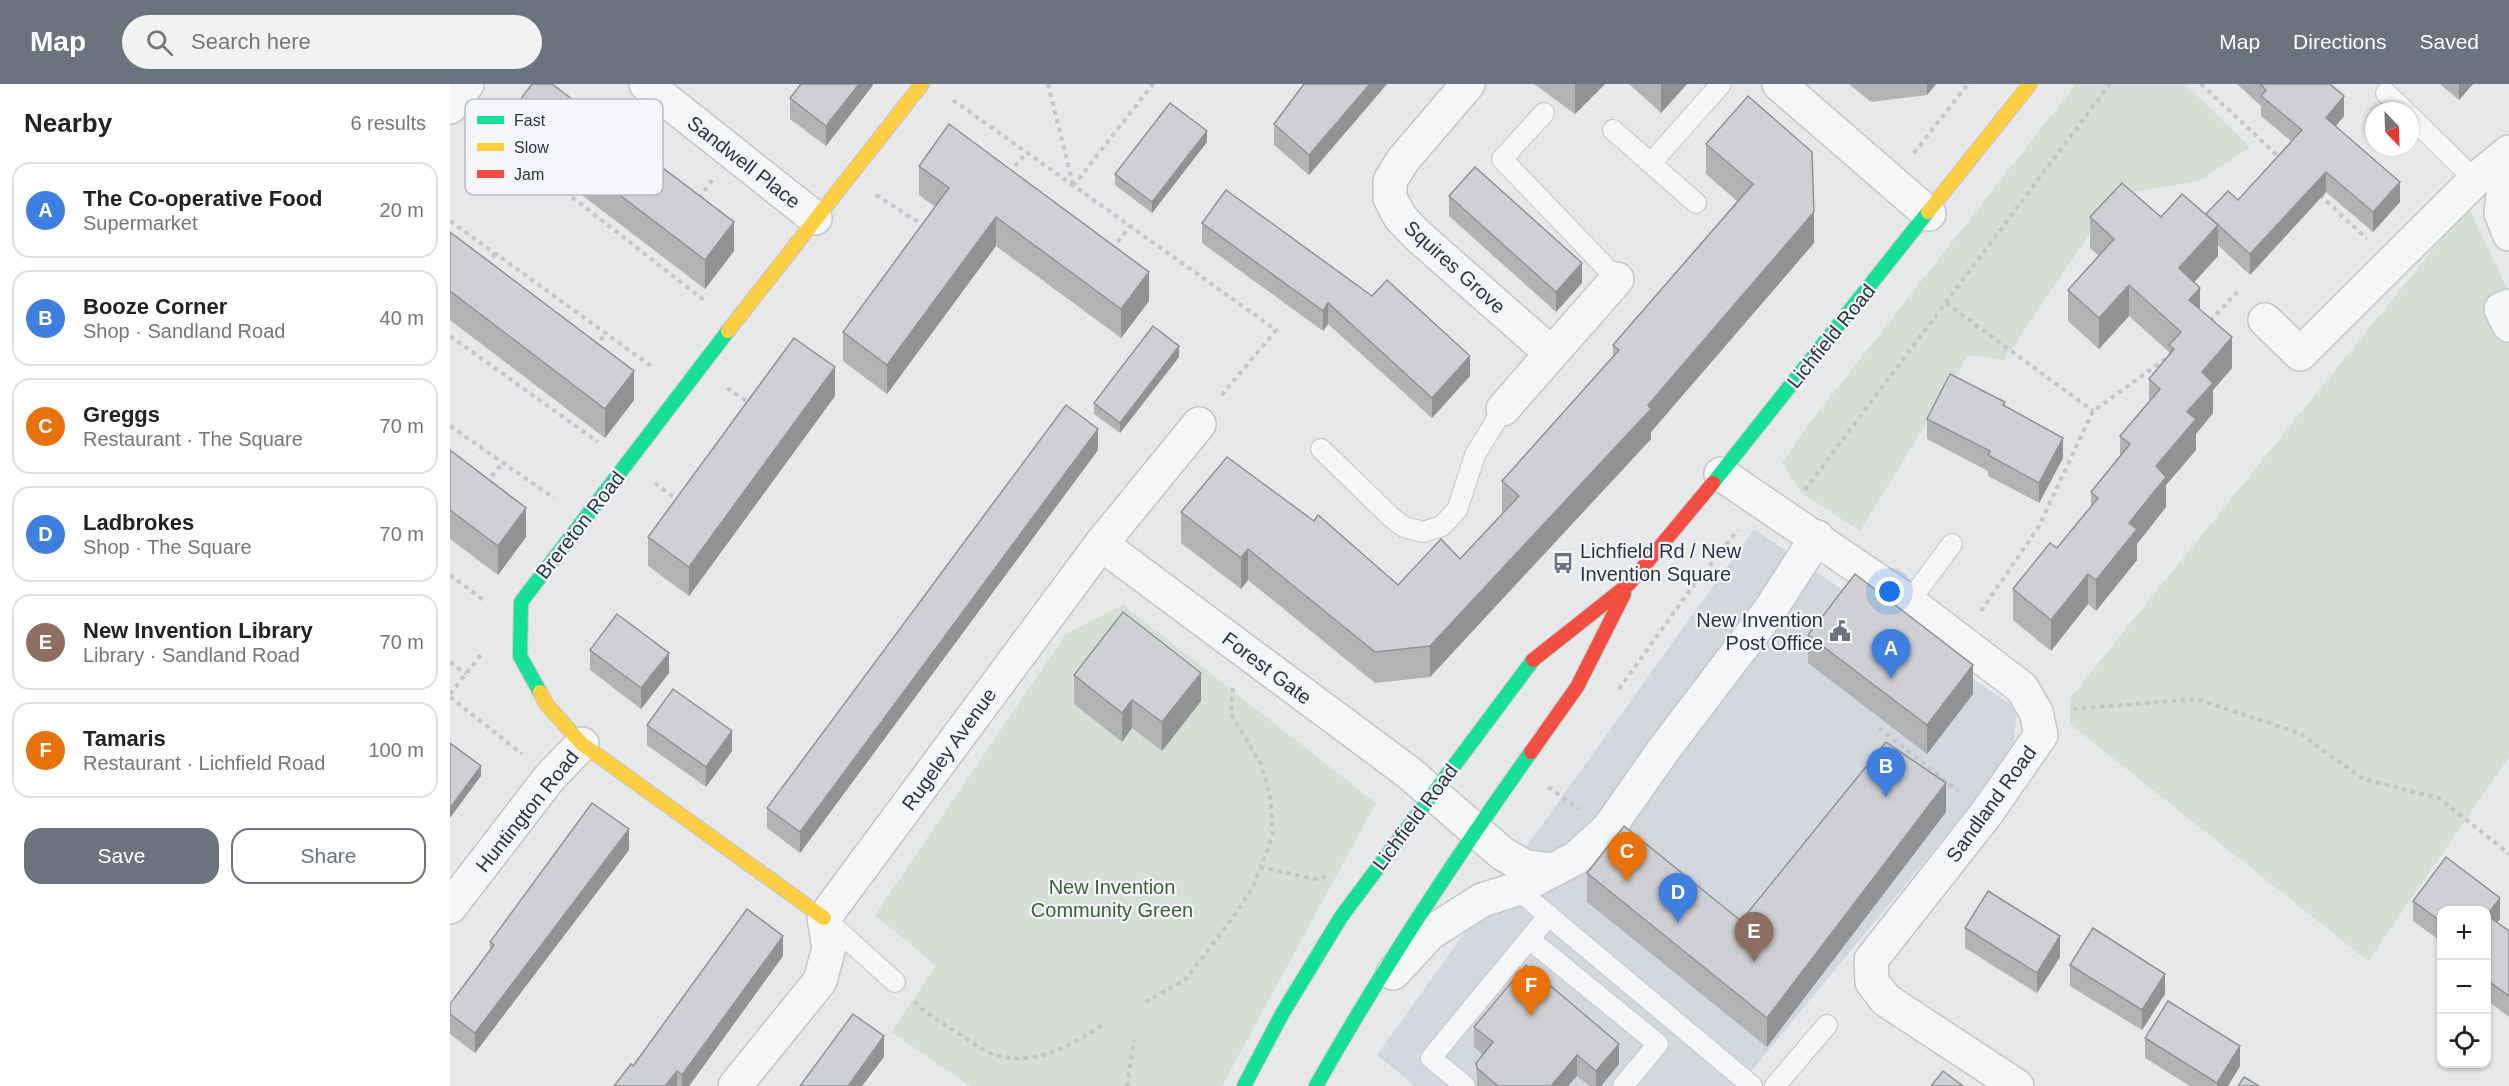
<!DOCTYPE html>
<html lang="en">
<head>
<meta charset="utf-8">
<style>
  :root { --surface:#fff; --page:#f2f2f2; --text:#222; --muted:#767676; --line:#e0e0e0; --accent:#6c737f }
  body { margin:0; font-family:Arial,sans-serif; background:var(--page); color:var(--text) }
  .controls { position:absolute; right:18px; bottom:18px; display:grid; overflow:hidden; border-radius:12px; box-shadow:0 2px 4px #0004 }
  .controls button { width:54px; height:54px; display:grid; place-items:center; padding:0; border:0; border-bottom:2px solid var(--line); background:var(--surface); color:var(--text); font:30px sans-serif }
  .compass { position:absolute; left:1915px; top:18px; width:54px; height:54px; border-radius:50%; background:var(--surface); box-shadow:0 2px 4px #0004; rotate:157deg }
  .you { position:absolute; left:1440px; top:508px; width:21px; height:21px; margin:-15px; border:4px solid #fff; border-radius:50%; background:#1a73e8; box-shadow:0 0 0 9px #1a73e833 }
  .badge { display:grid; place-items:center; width:39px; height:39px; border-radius:50%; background:var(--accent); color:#fff; font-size:20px; font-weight:700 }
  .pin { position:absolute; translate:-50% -50px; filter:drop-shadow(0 2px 3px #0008) }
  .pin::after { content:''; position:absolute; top:32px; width:21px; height:18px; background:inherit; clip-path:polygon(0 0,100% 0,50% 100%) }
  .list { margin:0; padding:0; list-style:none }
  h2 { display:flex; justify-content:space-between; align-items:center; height:78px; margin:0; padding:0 24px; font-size:26px }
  h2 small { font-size:20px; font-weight:400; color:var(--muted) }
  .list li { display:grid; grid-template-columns:39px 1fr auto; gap:18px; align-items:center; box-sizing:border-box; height:96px; margin:0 12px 12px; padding:0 12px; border:2px solid var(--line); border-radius:18px }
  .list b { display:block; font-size:22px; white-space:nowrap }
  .list p { margin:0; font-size:20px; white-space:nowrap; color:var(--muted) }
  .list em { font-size:20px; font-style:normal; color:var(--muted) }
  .actions { display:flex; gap:12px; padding:18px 24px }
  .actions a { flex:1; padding:14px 0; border:2px solid var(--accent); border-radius:18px; text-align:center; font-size:21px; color:var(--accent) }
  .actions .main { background:var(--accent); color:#fff }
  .icon { flex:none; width:33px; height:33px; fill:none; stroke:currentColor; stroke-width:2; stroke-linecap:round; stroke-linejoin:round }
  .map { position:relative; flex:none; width:2059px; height:1002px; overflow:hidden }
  header { display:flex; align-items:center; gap:36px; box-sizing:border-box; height:84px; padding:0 30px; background:var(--accent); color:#fff }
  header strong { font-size:28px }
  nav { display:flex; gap:33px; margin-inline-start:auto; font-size:21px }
  .search { width:420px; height:54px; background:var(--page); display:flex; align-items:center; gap:15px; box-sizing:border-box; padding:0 21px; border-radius:33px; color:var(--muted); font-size:22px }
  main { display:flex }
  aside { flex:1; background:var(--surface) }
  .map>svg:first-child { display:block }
</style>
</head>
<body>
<header>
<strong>Map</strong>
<div class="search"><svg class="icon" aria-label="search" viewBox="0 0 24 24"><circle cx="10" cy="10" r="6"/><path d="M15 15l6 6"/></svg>Search here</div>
<nav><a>Map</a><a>Directions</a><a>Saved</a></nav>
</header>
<main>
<aside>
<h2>Nearby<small>6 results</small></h2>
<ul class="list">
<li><span class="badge" style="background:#3f7fe0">A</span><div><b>The Co-operative Food</b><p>Supermarket</p></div><em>20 m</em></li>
<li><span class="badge" style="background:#3f7fe0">B</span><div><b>Booze Corner</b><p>Shop · Sandland Road</p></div><em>40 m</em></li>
<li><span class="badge" style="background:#e8710a">C</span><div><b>Greggs</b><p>Restaurant · The Square</p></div><em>70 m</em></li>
<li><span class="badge" style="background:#3f7fe0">D</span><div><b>Ladbrokes</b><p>Shop · The Square</p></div><em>70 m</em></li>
<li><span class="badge" style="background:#8d6e63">E</span><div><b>New Invention Library</b><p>Library · Sandland Road</p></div><em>70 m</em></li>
<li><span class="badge" style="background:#e8710a">F</span><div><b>Tamaris</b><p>Restaurant · Lichfield Road</p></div><em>100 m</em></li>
</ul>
<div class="actions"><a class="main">Save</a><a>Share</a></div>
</aside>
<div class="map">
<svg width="2059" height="1002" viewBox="0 0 2059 1002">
  <rect width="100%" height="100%" fill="#e6e8ea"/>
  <polygon fill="#d4d7dd" points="1304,445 1567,625 1563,670 1289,1002 965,1002 927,971"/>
  <g fill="#d6ded6">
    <polygon points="1626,0 1738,0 1737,2 1800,63 1749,97 1666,111 1554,276 1518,271 1410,447 1352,409 1332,379 1356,344"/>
    <polygon points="2018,122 2059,209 2059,673 1918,877 1620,640 1620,614"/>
    <polygon points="673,521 926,719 772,1002 520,1002 441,948 486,882 425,831 616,550"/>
  </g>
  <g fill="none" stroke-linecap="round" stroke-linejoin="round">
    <defs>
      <g id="lane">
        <polyline points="1936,9 1955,27"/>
        <polyline points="1094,29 1052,75 1167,195"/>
        <polyline points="1960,32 2025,96"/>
        <polyline points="1163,46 1246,119"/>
        <polyline points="1201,79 1271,0"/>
        <polyline points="871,365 941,433 954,443 973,448 992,442 1007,426 1025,371 1053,325"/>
        <polyline points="1459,518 1502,460"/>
        <polyline points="1067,805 1302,1002"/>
        <polyline points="374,834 445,898"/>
        <polyline points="1079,855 1208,960 1173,1002"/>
        <polyline points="1015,1002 981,974 1099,831"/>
        <polyline points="1325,1002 1377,941"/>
      </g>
      <g id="street">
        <polyline points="196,0 365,134"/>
        <polyline points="1018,0 953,76 940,97 940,114 950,133 967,151 1101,269"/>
        <polyline points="1329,0 1479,130"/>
        <polyline points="0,23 17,0"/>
        <polyline points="2058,69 2051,129 2059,150"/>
        <polyline points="2059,222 2051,225 2059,241"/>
        <polyline points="1815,236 1850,270 2025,96 2059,68"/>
        <polyline points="1053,325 1167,195"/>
        <polyline points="1271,390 1459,518 1572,604 1586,628 1591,651 1536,730 1421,876 1422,898 1436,916 1567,1002"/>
        <polyline points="651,460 958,688 1053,770 1076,783 1102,786"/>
        <polyline points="0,823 100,693 132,660"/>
        <polyline points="943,889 980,849 1032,816 1067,805 1126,774 1158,745 1215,664 1320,526 1367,453"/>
        <polyline points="285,1002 370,897 379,864 374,834 651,460 749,340"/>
      </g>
      <g id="fast">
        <polyline points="1263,399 1478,128"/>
        <polyline points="90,608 70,572 71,518 278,247"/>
        <polyline points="794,1002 832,930 891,833 1083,576"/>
        <path d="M 866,1002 C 931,887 1004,776 1081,668"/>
      </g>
      <g id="slow">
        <polyline points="1478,128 1580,0"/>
        <polyline points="278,247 472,0"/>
        <polyline points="90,608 97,621 132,660 374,834"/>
      </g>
      <g id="jam">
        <polyline points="1083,576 1179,500 1263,399"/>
        <polyline points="1081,668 1127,603 1174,510"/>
      </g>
    </defs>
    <use href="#lane" stroke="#c4c6c8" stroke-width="22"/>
    <use href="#street" stroke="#c4c6c8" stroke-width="36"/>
    <use href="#fast" stroke="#c4c6c8" stroke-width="16"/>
    <use href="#slow" stroke="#c4c6c8" stroke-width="16"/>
    <use href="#jam" stroke="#c4c6c8" stroke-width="16"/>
    <g stroke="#c5c6ca" stroke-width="4" stroke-dasharray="4.5 4.5" stroke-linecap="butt">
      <polyline points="598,0 623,101"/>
      <polyline points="1751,0 1831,75"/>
      <polyline points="503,16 826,246 771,312"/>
      <polyline points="149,40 168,19"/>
      <polyline points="30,41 255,217"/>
      <polyline points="1464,69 1518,0"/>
      <polyline points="559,89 576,69"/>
      <polyline points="623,102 703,0"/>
      <polyline points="426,111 476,143"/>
      <polyline points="1870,111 1917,155"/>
      <polyline points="249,114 262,96"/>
      <polyline points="0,137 204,284"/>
      <polyline points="662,165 680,142"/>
      <polyline points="38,181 45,169"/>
      <polyline points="1496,219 1643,327"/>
      <polyline points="1760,237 1786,209 1790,212"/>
      <polyline points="0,252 148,358"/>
      <polyline points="145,263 156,249"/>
      <polyline points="277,304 301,320"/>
      <polyline points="0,342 104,414"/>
      <polyline points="36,399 53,379"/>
      <polyline points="205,399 230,418"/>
      <polyline points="1355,406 1660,0"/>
      <polyline points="0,491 36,518"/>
      <polyline points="1531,527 1588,444 1643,327 1721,271"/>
      <polyline points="0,578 16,590"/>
      <polyline points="1169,605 1240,506 1288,446"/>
      <polyline points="0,610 33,568"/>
      <polyline points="0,613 72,670"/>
      <polyline points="1623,625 1747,615 1849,649 1913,695 1989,714 2059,770"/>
      <polyline points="1429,644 1508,707"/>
      <polyline points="1098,703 1129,725"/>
      <polyline points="810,783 865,795 876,792"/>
      <path d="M 464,918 C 478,931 493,939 509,950 C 518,955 527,963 536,967 C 575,987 620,963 652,941"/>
      <polyline points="695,918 735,896 781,836 803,803 823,751 820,711 811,680 781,630 783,603"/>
      <polyline points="677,1002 684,956"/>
    </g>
    <use href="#lane" stroke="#f5f6f7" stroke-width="20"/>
    <use href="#street" stroke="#f5f6f7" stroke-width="33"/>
    <use href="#fast" stroke="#16e098" stroke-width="14"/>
    <use href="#slow" stroke="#ffcf43" stroke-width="14"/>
    <use href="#jam" stroke="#f24e42" stroke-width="14"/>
  </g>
  <g fill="#b1b3b5">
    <polygon points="423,0 423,1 376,62 340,35 340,14"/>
    <polygon points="937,0 859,91 824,61 824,40"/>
    <polygon points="1084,0 1155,0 1125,30"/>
    <polygon points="1179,0 1237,0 1211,29"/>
    <polygon points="1399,0 1486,0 1477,11 1421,18"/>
    <polygon points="1787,0 1880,0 1894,32 1886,42 1950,118 1923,148 1876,108 1800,191 1768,161 1768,172 1744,198 1750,226 1782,284 1763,306 1763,329 1746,350 1746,366 1716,401 1716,423 1687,460 1687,476 1646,527 1638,520 1601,567 1563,536 1563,505 1607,464 1641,422 1641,408 1670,372 1670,352 1699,319 1699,295 1719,271 1719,268 1679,232 1649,265 1618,237 1618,206 1649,172 1640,164 1640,133 1711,133 1756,131 1788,116 1841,57 1811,32 1811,22"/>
    <polygon points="1990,0 2023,0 2009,16"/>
    <polygon points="1298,12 1364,159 1201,348 1201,355 980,593 925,599 798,496 791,505 731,459 731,428 948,501 1010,475 1053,429 1052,428 1052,397 1163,272 1163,261 1287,117 1256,90 1256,60"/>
    <polygon points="61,28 284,167 255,205 61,57"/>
    <polygon points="757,58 702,129 665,101 665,90"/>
    <polygon points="469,82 699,217 671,254 546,162 437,310 393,277 393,248 485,123 469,111"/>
    <polygon points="999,112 1132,199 1106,228 999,132"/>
    <polygon points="752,139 1020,292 982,334 878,240 873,247 752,159"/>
    <polygon points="0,148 184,316 155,354 0,236"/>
    <polygon points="729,273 670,349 644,330 644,319"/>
    <polygon points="385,312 239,512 198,482 198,453"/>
    <polygon points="1555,322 1613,374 1589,419 1538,392 1538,387 1477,355 1477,335"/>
    <polygon points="0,366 76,453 48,491 0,455"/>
    <polygon points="648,366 350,769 317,744 317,724"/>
    <polygon points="1358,551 1523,610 1477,670 1358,579"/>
    <polygon points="140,566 219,589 191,625 140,586"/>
    <polygon points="624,591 751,617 712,667 682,644 672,658 624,620"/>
    <polygon points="197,641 282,667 256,703 197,661"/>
    <polygon points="1496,728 1317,963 1137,818 1137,789 1291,837"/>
    <polygon points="179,766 25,969 0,950 0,920 40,865 40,858"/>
    <polygon points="1996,773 2050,814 2050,835 2047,838 2059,847 2059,933 2037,916 2037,826 1992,826 1992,858 1963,837 1963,817"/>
    <polygon points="1515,844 1610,873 1587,909 1515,864"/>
    <polygon points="333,872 239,1002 164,1002 183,982"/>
    <polygon points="1620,881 1715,910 1692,946 1620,902"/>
    <polygon points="1024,943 1169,980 1151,1002 1140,1002 1127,992 1118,1002 1027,1002 1026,979 1033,971 1024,963"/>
    <polygon points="1695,954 1790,982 1778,1002 1740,1002 1695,974"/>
  </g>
  <g fill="#909294">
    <polygon points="409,0 423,0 423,1 376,62 376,42"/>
    <polygon points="920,0 937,0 859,91 859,71"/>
    <polygon points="1126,0 1155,0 1125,30 1125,1"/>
    <polygon points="1211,0 1237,0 1211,29"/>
    <polygon points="1477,0 1486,0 1477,11"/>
    <polygon points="2009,0 2023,0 2009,16"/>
    <polygon points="1894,12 1894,32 1876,54 1876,34"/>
    <polygon points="757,47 757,58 702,129 702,118"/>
    <polygon points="1876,88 1876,108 1800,191 1800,170"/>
    <polygon points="1950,98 1950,118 1923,148 1923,128"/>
    <polygon points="1364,128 1364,159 1201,348 1201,355 980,593 980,562 1198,321"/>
    <polygon points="546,133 546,162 437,310 437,281"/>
    <polygon points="284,138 284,167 255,205 255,176"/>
    <polygon points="1768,141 1768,172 1729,215 1729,184"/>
    <polygon points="1132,179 1132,199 1106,228 1106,208"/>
    <polygon points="699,188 699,217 671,254 671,225"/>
    <polygon points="1679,201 1679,232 1649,265 1649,234"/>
    <polygon points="1750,204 1750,235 1739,216"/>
    <polygon points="878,219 878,240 873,247 873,227"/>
    <polygon points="1782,253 1782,284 1763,306 1763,329 1746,350 1746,366 1716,401 1716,423 1687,460 1687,476 1646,527 1646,496 1679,439 1706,382 1737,328 1752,288"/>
    <polygon points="729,262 729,273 670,349 670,339"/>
    <polygon points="1020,272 1020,292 982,334 982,314"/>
    <polygon points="385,283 385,312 239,512 239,483"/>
    <polygon points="184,287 184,316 155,354 155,325"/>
    <polygon points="648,345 648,366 350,769 350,748"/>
    <polygon points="1613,354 1613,374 1589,419 1589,399"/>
    <polygon points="76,424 76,453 48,491 48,462"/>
    <polygon points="798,465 798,496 791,505 791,474"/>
    <polygon points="1638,490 1638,520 1601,567 1601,536"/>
    <polygon points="219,569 219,589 191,625 191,604"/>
    <polygon points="1523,581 1523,610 1477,670 1477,641"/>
    <polygon points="751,589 751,617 712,667 712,638"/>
    <polygon points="682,616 682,644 672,658 672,629"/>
    <polygon points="282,647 282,667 256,703 256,683"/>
    <polygon points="31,682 31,692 0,734 0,724"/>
    <polygon points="1496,699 1496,728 1317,963 1317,934"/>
    <polygon points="179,745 179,766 25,969 25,949"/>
    <polygon points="2050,814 2050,835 2037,851 2037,831"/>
    <polygon points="333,852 333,872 239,1002 232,1002 232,991"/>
    <polygon points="1610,852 1610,873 1587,909 1587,889"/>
    <polygon points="1715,890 1715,910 1692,946 1692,926"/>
    <polygon points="434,952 434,973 412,1002 398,1002"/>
    <polygon points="1169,960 1169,980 1151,1002 1146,1002 1146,987"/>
    <polygon points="1790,962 1790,982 1778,1002 1767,1002 1767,999"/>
    <polygon points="1127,971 1127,992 1118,1002 1101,1002"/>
    <polygon points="227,987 227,1002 215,1002"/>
  </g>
  <g fill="#ced0d3" stroke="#909294" stroke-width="1.5">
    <polygon points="82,0 102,0 284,138 255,176 61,28"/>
    <polygon points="351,0 409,0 376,42 340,14"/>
    <polygon points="854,0 920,0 859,71 824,40"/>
    <polygon points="1810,0 1880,0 1894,12 1876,34 1950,98 1923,128 1876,88 1800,170 1756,130 1778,107 1788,116 1852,46 1811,12 1816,6"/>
    <polygon points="1298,12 1362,68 1364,128 1198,321 1201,325 980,562 925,568 798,465 791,474 731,428 777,373 864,437 868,431 948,501 991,455 1010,475 1069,412 1052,397 1169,266 1163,261 1303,100 1256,60"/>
    <polygon points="720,19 757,47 702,118 665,90"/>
    <polygon points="499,40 699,188 671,225 546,133 437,281 393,248 499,104 469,82"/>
    <polygon points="1025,83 1132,179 1106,208 999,112"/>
    <polygon points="1672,99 1711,133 1732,110 1768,141 1729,184 1750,204 1739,216 1782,253 1752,288 1763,299 1737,328 1746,335 1706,382 1716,393 1679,439 1687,445 1646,496 1638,490 1601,536 1563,505 1600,459 1607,464 1648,414 1641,408 1680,360 1670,352 1710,305 1699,295 1724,265 1719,261 1731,248 1679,201 1649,234 1618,206 1664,155 1640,133"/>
    <polygon points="776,106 922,212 937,196 1020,272 982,314 878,219 873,227 752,139"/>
    <polygon points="0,148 184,287 155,325 0,207"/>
    <polygon points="703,242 729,262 670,339 644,319"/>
    <polygon points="344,254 385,283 239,483 198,453"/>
    <polygon points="1500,290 1555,318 1553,321 1613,354 1589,399 1538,371 1540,367 1477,335"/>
    <polygon points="616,321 648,345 350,748 317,724"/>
    <polygon points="0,366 76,424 48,462 0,426"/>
    <polygon points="1405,490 1523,581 1477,641 1358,551"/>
    <polygon points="673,528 751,589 712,638 682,616 672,629 624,591"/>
    <polygon points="167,530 219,569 191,604 140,566"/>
    <polygon points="223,605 282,647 256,683 197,641"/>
    <polygon points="1436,658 1496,699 1317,934 1137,789 1174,742 1291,837"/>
    <polygon points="0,659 31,682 0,724"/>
    <polygon points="142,719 179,745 25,949 0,930 0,920 44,861 40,858"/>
    <polygon points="1996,773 2050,814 2037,831 2059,847 2059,912 2037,896 2037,826 1992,826 1992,838 1963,817"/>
    <polygon points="1538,807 1610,852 1587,889 1515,844"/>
    <polygon points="297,825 333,852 232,991 227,987 215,1002 164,1002 181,980 183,982"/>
    <polygon points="1643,844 1715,890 1692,926 1620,881"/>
    <polygon points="1076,881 1169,960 1146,987 1127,971 1101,1002 1048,1002 1027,984 1026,979 1043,958 1024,943"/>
    <polygon points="1718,917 1790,962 1767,999 1695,954"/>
    <polygon points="403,930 434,952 398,1002 350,1002"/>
    <polygon points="1493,987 1513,1002 1481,1002"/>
    <polygon points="1794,993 1809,1002 1788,1002"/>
  </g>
  <defs>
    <symbol id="bus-bare" viewBox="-9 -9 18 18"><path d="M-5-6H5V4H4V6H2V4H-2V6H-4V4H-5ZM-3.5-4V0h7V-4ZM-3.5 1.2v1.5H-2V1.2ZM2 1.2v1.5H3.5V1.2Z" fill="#6c737f" stroke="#f4f6f9" stroke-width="2.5" paint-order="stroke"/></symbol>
    <symbol id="civic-bare" viewBox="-9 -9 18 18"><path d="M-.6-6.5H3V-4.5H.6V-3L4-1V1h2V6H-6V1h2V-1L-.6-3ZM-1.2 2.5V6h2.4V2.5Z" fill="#6c737f" stroke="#f4f6f9" stroke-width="2.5" paint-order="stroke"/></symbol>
  </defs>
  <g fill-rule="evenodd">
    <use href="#bus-bare" x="1098" y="464" width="30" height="30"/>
    <use href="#civic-bare" x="1375" y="532" width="30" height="30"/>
  </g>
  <g text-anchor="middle" stroke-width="4.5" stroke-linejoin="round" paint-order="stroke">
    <g font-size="20" fill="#2b3445" stroke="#f4f6f9">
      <text transform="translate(294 78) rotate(38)" y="7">Sandwell Place</text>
      <text transform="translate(1005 183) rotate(42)" y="7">Squires Grove</text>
      <text transform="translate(1381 252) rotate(-51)" y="7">Lichfield Road</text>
      <text transform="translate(130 441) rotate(-52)" y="7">Brereton Road</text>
      <text transform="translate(817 584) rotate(37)" y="7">Forest Gate</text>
      <text transform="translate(499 665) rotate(-54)" y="7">Rugeley Avenue</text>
      <text transform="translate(1541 720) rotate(-54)" y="7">Sandland Road</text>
      <text transform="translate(77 727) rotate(-51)" y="7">Huntington Road</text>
      <text transform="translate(965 733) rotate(-53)" y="7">Lichfield Road</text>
    </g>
    <g font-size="20" fill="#2b3445" stroke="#f4f6f9" text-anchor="start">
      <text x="1130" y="474">Lichfield Rd / New<tspan x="1130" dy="23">Invention Square</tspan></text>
      <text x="1373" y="543" text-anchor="end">New Invention<tspan x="1373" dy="23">Post Office</tspan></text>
    </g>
    <g font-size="20" fill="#3f6138" stroke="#f4f6f9">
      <text x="662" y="810">New Invention<tspan x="662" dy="23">Community Green</tspan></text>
    </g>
  </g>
  <rect x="15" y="15" width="198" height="96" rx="9" fill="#f4f6f9" stroke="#b8bcc3" stroke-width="1.5"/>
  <rect x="27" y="32" width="27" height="8" fill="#16e098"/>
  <rect x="27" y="59" width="27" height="8" fill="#ffcf43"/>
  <rect x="27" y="86" width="27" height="8" fill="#f24e42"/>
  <g font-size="16" fill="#2b3445">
    <text x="64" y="42">Fast</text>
    <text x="64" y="69">Slow</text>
    <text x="64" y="96">Jam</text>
  </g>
</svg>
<div class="controls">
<button>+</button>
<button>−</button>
<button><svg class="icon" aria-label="locate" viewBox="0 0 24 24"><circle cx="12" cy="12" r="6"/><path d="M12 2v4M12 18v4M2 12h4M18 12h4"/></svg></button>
</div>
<svg class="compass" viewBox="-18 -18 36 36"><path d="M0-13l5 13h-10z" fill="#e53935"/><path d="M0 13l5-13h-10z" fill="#767676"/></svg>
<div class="you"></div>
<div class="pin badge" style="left:1441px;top:595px;background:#3f7fe0">A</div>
<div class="pin badge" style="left:1436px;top:713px;background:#3f7fe0">B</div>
<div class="pin badge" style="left:1177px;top:798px;background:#e8710a">C</div>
<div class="pin badge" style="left:1228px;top:839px;background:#3f7fe0">D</div>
<div class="pin badge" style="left:1304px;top:878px;background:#8d6e63">E</div>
<div class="pin badge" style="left:1081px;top:932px;background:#e8710a">F</div>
</div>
</main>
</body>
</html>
